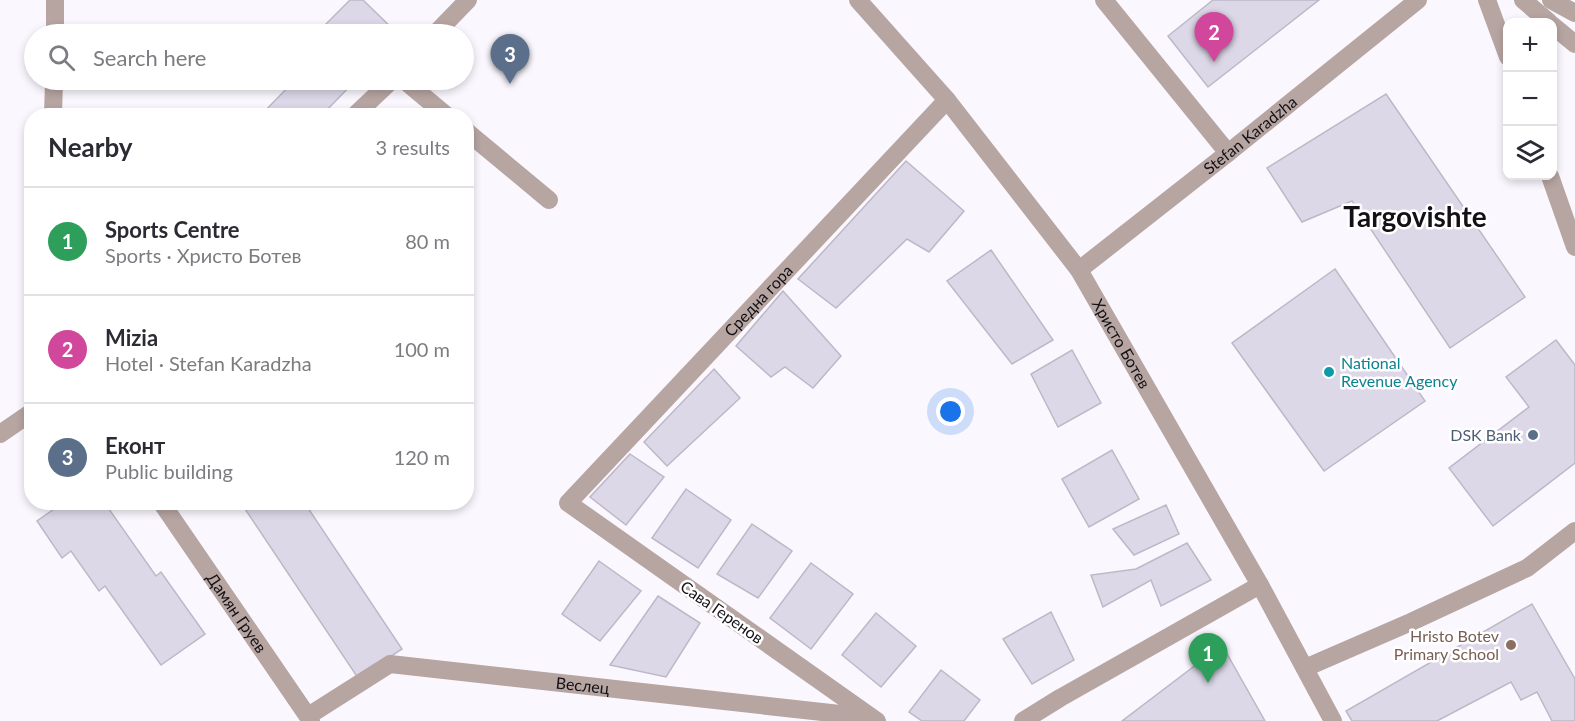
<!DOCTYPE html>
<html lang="en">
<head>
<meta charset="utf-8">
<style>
  :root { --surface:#fff; --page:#f2f2f3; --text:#2b2b33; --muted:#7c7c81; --line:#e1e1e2; --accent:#1a73e8 }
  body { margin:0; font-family:Lato,sans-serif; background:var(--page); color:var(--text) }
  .controls { position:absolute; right:18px; top:18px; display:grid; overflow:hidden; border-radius:12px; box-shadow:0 3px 9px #0003 }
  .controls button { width:54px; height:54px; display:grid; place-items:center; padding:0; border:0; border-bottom:2px solid var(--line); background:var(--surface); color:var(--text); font:30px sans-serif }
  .you { position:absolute; left:951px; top:412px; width:21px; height:21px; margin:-15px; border:4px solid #fff; border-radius:50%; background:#1a73e8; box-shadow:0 0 0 9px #1a73e833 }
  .badge { display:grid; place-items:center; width:39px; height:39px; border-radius:50%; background:var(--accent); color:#fff; font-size:20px; font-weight:700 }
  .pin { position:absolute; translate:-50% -50px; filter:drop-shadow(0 2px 3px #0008) }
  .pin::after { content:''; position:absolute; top:32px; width:21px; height:18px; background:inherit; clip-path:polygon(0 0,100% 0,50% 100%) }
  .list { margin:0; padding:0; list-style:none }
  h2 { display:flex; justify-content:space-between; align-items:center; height:78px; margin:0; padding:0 24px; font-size:26px }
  h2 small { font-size:20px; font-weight:400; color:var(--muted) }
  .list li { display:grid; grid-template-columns:39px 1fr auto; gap:18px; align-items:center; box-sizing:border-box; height:108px; padding:0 24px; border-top:2px solid var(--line) }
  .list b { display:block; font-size:22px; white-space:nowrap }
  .list p { margin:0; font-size:20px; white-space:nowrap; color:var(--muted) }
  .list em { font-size:20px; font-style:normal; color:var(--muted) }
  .icon { flex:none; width:33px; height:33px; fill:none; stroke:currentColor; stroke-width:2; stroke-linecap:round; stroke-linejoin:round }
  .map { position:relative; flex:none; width:1575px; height:721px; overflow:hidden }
  .search { position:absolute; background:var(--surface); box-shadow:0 3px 9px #0003; left:24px; top:24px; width:450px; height:66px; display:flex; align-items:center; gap:15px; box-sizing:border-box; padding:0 21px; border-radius:33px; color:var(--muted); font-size:22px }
  .panel { position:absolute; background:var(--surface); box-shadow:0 3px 9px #0003; left:24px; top:108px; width:450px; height:402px; border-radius:24px }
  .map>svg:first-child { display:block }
</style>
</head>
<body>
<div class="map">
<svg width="1575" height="721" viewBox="0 0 1575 721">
  <rect width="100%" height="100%" fill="#faf8fe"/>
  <g fill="#ddd8e8" stroke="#bdb8c8" stroke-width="1.5">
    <polygon points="350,0 363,0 398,34 316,34"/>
    <polygon points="1213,0 1319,0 1208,87 1168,36"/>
    <polygon points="295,80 356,80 321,116 260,116"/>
    <polygon points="1386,94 1525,297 1450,348 1352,201 1302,222 1267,168"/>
    <polygon points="906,161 964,211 929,252 907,239 836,308 798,279"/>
    <polygon points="991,250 1053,340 1012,364 947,281"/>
    <polygon points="1335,269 1425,401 1324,471 1232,343"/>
    <polygon points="783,291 841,356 813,388 785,367 771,377 736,346"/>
    <polygon points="1556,340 1575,365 1575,463 1493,526 1449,468 1529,407 1506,377"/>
    <polygon points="1072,350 1101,403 1058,427 1031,374"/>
    <polygon points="714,369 740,398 667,466 644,442"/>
    <polygon points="1112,450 1139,499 1089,527 1062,479"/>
    <polygon points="630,454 664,477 626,525 590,497"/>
    <polygon points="686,489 731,520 698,568 652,538"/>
    <polygon points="64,502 76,502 80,508 88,502 104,502 156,576 161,572 205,634 161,665 105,586 99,591 71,551 62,558 37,521"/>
    <polygon points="248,502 304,502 402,649 358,678 243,506"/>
    <polygon points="1166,505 1179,534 1134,555 1113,529"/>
    <polygon points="752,524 792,551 758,598 717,574"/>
    <polygon points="1187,543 1211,580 1161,606 1151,580 1103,607 1091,575 1136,569"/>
    <polygon points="599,561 641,591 600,641 562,614"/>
    <polygon points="811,563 853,594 811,649 770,618"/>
    <polygon points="658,596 700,623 666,677 610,665"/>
    <polygon points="1532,604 1575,679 1575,721 1552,721 1537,692 1521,700 1511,682 1437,721 1352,721 1346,711"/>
    <polygon points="1051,612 1074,660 1032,684 1003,639"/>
    <polygon points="876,613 916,646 881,687 842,655"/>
    <polygon points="1222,645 1265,721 1122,721"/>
    <polygon points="941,670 980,700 964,721 922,721 909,712"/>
  </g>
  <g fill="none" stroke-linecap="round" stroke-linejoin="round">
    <g stroke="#b7a5a2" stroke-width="18">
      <path id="s1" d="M 858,0 L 947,100 L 1079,270 L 1260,585 L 1333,721"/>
      <polyline points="1104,0 1228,153"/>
      <polyline points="1487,0 1508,57"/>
      <polyline points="1523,0 1549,22"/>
      <polyline points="1551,0 1575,13"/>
      <polyline points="1552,25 1575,44"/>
      <polyline points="55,34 55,0"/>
      <polyline points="435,34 468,0"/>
      <polyline points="404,80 447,116"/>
      <polyline points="53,116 54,80"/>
      <polyline points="354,116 392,80"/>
      <polyline points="466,131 549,200"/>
      <polyline points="1550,176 1575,247"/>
      <path id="s2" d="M 1079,270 L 1228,153 L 1418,0"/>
      <polyline points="0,434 32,412"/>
      <path id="s3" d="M 161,502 L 311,721"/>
      <polyline points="1305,668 1411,622 1527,568 1575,531"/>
      <path id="s4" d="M 308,716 L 390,664 L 867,717"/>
      <path id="s5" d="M 877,721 L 568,503 L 947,100"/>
      <polyline points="1023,721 1060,698 1260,585"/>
    </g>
  </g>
  <circle fill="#0f9aa8" stroke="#fff" stroke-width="2" cx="1329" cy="372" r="6"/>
  <circle fill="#5c6f8a" stroke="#fff" stroke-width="2" cx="1533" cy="435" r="6"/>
  <circle fill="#8d6e63" stroke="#fff" stroke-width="2" cx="1511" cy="645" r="6"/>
  <g text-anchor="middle" stroke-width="5" stroke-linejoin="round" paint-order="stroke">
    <g font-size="16" fill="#131116" stroke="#fff">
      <text dy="6" stroke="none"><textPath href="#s2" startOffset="218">Stefan Karadzha</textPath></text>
      <text dy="6" stroke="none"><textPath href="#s5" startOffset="656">Средна гора</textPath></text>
      <text dy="6" stroke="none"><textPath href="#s1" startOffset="434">Христо Ботев</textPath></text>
      <text dy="6" stroke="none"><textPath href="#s3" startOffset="134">Дамян Груев</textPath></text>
      <text transform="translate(722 612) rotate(35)" y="6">Сава Геренов</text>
      <text dy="6" stroke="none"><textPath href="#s4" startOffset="291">Веслец</textPath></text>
    </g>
    <g font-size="16" fill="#0d838f" stroke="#fff" text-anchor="start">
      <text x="1341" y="369">National<tspan x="1341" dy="18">Revenue Agency</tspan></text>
    </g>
    <g font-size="16" fill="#4e5e75" stroke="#fff" text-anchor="end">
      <text x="1521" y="441">DSK Bank</text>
    </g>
    <g font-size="16" fill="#785e54" stroke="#fff" text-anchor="end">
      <text x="1499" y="642">Hristo Botev<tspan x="1499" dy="18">Primary School</tspan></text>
    </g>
    <g font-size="28" font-weight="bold" fill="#131116" stroke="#fff">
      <text x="1415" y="227">Targovishte</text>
    </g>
  </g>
</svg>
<div class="controls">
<button>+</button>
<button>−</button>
<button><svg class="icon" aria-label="layers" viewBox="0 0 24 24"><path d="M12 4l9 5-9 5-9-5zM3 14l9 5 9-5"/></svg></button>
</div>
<div class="you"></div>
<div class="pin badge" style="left:1208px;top:683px;background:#2e9e5b">1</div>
<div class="pin badge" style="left:1214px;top:62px;background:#d1479c">2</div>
<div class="pin badge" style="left:510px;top:84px;background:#5c6f8a">3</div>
<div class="search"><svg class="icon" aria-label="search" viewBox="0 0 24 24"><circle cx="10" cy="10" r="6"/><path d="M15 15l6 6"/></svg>Search here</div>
<section class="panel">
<h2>Nearby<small>3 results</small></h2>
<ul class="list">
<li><span class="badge" style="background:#2e9e5b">1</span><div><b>Sports Centre</b><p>Sports · Христо Ботев</p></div><em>80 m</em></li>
<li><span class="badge" style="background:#d1479c">2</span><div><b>Mizia</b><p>Hotel · Stefan Karadzha</p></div><em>100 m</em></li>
<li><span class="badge" style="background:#5c6f8a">3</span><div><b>Еконт</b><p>Public building</p></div><em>120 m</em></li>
</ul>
</section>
</div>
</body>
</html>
